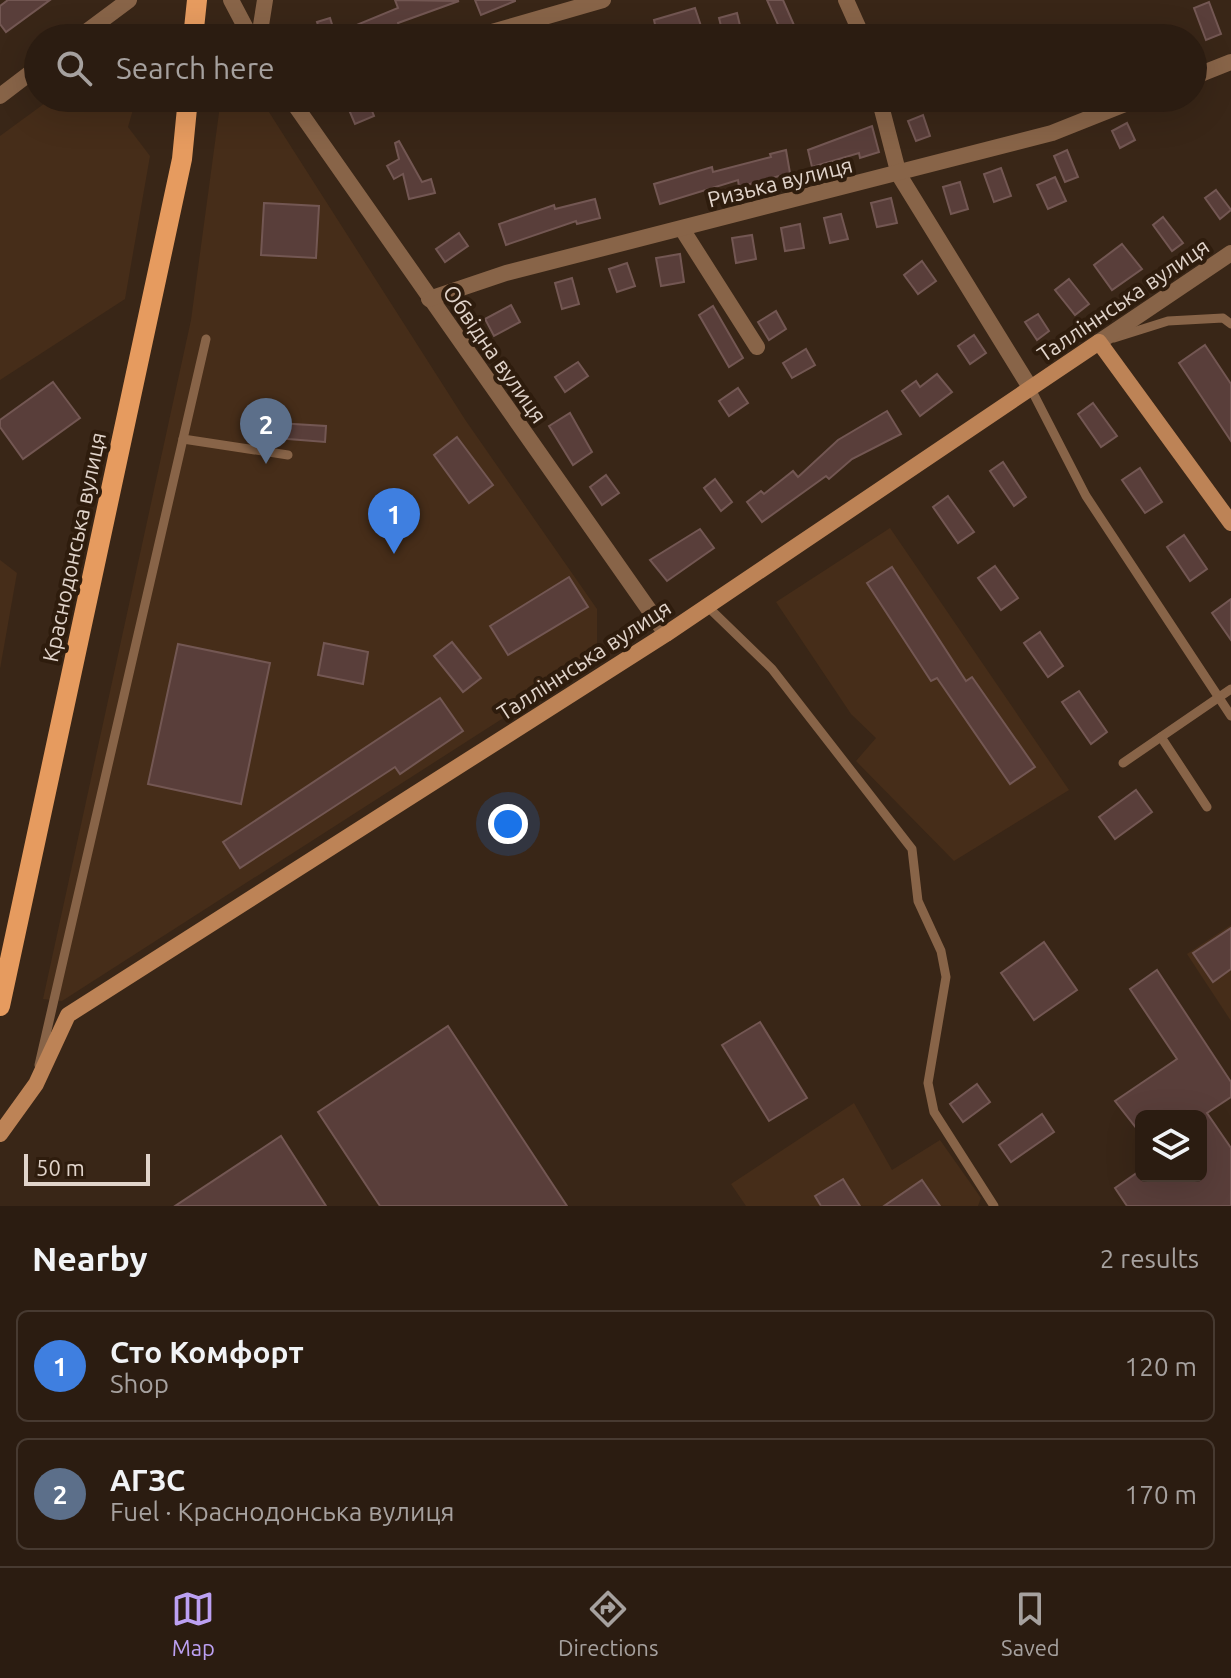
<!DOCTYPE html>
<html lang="en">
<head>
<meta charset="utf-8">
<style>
  :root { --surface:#2b1c11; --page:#37291f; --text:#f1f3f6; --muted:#a6a19f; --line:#473a31; --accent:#bca0f2 }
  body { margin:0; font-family:Ubuntu,sans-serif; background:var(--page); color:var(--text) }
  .controls { position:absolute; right:24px; bottom:24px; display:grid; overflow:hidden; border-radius:12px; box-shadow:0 8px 32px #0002 }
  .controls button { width:72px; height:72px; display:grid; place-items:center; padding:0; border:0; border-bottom:2px solid var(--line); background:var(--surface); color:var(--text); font:40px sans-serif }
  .scale { position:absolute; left:24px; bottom:20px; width:126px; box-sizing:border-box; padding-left:8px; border:4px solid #e1d4cb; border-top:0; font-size:22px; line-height:28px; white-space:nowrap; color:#e1d4cb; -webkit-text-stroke:6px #2e1c0d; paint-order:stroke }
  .you { position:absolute; left:508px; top:824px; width:28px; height:28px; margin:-20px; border:6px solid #fff; border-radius:50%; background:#1a73e8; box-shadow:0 0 0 12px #1a73e833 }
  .badge { display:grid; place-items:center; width:52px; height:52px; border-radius:50%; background:var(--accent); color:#fff; font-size:26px; font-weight:700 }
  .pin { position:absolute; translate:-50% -66px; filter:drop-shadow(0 2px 4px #0008) }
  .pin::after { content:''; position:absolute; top:42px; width:28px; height:24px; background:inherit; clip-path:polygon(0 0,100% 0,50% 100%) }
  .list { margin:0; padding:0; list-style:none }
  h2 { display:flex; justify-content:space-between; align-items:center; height:104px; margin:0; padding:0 32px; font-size:34px }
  h2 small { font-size:26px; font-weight:400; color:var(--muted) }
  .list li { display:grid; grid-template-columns:52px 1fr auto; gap:24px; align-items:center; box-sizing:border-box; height:112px; margin:0 16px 16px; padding:0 16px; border:2px solid var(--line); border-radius:12px }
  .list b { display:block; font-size:30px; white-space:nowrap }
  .list p { margin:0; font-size:26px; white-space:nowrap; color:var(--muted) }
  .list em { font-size:26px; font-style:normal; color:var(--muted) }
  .icon { flex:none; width:44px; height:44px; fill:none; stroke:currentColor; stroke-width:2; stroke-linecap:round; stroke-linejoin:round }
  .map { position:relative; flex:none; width:1231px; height:1206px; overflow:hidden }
  .search { position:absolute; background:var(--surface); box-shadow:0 8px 32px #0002; left:24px; right:24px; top:24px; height:88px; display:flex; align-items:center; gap:20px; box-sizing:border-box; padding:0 28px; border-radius:44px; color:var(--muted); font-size:30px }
  .sheet { height:360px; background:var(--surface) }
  nav { display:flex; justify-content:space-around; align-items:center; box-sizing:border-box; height:112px; border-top:2px solid var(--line); background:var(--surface); font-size:22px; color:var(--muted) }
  nav a { display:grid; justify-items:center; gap:4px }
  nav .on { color:var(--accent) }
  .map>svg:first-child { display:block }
</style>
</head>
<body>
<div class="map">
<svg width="1231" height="1206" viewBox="0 0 1231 1206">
  <rect width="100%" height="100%" fill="#392617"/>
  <g fill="#462d19">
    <polygon points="52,98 130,98 134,106 128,127 150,156 125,299 0,380 0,136"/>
    <polygon points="221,98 260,98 466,421 597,609 597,658 62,1001 43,999 191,320"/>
    <polygon points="890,528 1069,790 954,861 856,761 876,738 851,714 776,602"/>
    <polygon points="0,560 17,573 0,669"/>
    <polygon points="1231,925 1231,1021 1187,954"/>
    <polygon points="854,1103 892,1170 940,1140 981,1198 978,1206 746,1206 731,1184"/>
  </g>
  <g fill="#593e3a" stroke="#735753" stroke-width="2">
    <polygon points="8,0 50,0 6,32 0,24 0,6"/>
    <polygon points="395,0 459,1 398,23 401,35 392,38 322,38 317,22 330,18 335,34 398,8"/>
    <polygon points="475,0 515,0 515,1 481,15"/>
    <polygon points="767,0 783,0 797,32 784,38"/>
    <polygon points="1209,2 1221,34 1206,40 1194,8"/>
    <polygon points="695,8 703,32 685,38 658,38 654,20"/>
    <polygon points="737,13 743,38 724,38 719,18"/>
    <polygon points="344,98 367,98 374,116 355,124"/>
    <polygon points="923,115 930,136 916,141 908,121"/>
    <polygon points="1127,123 1135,140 1120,148 1112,131"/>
    <polygon points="872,126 879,152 860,158 859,153 812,167 808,150"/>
    <polygon points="399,141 422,182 431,179 435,193 409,199 403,174 394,179 387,166 399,159 395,143"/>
    <polygon points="786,150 790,173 739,187 738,180 660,204 654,184 712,167 713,172 771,157 770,154"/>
    <polygon points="1067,150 1078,177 1065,182 1054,156"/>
    <polygon points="1001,168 1011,196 994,202 984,174"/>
    <polygon points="1055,177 1066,201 1048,209 1037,185"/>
    <polygon points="960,182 968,209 951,214 943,187"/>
    <polygon points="1216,190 1231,210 1220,219 1205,198"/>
    <polygon points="891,198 897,223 877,227 871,203"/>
    <polygon points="595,199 600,218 577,224 576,221 506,245 499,224 554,205 555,209"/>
    <polygon points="264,203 319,206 316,258 261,255"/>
    <polygon points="841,214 848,239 830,243 824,218"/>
    <polygon points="1163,217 1183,243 1172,251 1153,225"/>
    <polygon points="800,224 804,248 785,251 781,228"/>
    <polygon points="459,233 468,246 445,262 436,249"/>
    <polygon points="752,235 756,259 736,263 732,238"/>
    <polygon points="1122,244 1142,269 1112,290 1094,265"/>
    <polygon points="680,254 684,282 661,286 656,258"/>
    <polygon points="922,261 936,281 918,294 904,275"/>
    <polygon points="627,263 635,286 617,292 609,269"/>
    <polygon points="572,278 579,304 562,309 555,283"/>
    <polygon points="1069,279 1089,304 1075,315 1055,290"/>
    <polygon points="511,305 520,322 494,336 485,319"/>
    <polygon points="713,306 743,358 729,367 699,315"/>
    <polygon points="776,311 786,329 769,340 758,322"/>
    <polygon points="1038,314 1049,331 1037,340 1025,322"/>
    <polygon points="974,335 986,353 970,364 958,346"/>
    <polygon points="1205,345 1231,384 1231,441 1179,363"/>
    <polygon points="806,349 815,365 792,378 783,363"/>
    <polygon points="578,362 588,376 565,392 555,377"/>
    <polygon points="937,374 952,392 920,416 902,391 916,381 920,387"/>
    <polygon points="53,382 80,418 23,459 0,427 0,420"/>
    <polygon points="738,388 748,403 729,416 719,401"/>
    <polygon points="1093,403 1117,436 1101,447 1078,414"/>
    <polygon points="887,411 901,434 852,459 829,479 826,476 762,522 747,502 761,491 764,494 793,471 798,477 838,440"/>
    <polygon points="570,413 592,452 573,465 549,426"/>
    <polygon points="277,423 326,426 325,442 276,438"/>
    <polygon points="457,437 493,485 469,503 434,455"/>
    <polygon points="1003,462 1026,497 1014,506 990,471"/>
    <polygon points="1140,468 1162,502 1145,513 1122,480"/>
    <polygon points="606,475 619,493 602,505 590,487"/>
    <polygon points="715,479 732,502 721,511 704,488"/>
    <polygon points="948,496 974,532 958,543 933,507"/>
    <polygon points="700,529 714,548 667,581 650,560"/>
    <polygon points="1184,535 1207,569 1190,581 1167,547"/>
    <polygon points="995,566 1018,598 1001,610 978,578"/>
    <polygon points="892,567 966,681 972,677 1035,767 1010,784 937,678 931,681 867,583"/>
    <polygon points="569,577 588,607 508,655 490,626"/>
    <polygon points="1231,599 1231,640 1212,613"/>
    <polygon points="1040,632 1063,666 1048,677 1024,643"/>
    <polygon points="452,642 481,678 463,692 434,656"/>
    <polygon points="324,643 368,652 363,684 318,675"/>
    <polygon points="178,644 270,663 241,804 148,784"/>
    <polygon points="1079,691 1107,732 1091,744 1062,702"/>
    <polygon points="440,698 463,731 400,774 395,767 240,868 223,842"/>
    <polygon points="1136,790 1152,812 1115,839 1099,817"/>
    <polygon points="1231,928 1231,969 1213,982 1193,953"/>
    <polygon points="1044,942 1077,990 1034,1020 1001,973"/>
    <polygon points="1157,970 1231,1082 1231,1097 1207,1113 1231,1148 1231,1206 1127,1206 1115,1188 1141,1170 1141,1176 1201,1176 1201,1116 1141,1116 1141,1134 1115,1101 1177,1059 1130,989"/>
    <polygon points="760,1022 807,1098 769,1121 722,1045"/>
    <polygon points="448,1026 567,1206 380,1206 318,1112"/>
    <polygon points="977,1084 990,1102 963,1122 950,1104"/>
    <polygon points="1042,1114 1054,1132 1011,1162 999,1145"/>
    <polygon points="281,1136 326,1206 175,1206"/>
    <polygon points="843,1179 860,1206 821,1206 815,1196"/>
    <polygon points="922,1180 940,1206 884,1206"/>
  </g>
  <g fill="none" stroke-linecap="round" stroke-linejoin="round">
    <g stroke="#886448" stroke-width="9">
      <polyline points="1114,338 1168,321 1223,318 1231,324"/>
      <polyline points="1031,389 1086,496 1231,716"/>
      <polyline points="183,439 288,455"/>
      <polyline points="708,607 772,669 912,849 918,901 941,951 946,977 928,1083 934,1112 994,1206"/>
      <polyline points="1161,737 1207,807"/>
      <polyline points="1123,763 1231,689"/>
      <polyline points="39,1065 206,339"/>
    </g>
    <g stroke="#886448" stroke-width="16">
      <polyline points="231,0 251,38"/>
      <polyline points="846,0 863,38"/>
      <polyline points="78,38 129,0"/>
      <polyline points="259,38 265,0"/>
      <polyline points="471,38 603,0"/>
      <polyline points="1193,77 1231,62"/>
      <polyline points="0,96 38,67"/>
      <polyline points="290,98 666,634"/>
      <polyline points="879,98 899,175 1031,389"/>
      <polyline points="682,229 757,347"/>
      <polyline points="429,299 506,273 1052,133 1140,98"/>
      <polyline points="1099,342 1231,253"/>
    </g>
    <polyline stroke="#bd8356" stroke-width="16" points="0,1134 36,1084 68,1015 666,634 1099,342 1231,523"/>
    <g stroke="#e69b5f" stroke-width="20">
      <polyline points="193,38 197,0"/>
      <polyline points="0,1006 182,159 188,98"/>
    </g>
  </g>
  <g text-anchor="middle" stroke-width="8" stroke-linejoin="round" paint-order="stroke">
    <g font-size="22" fill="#e1d4cb" stroke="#2e1c0d">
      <text transform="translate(780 182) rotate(-14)" y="8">Ризька вулиця</text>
      <text transform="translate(1123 300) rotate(-34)" y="8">Талліннська вулиця</text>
      <text transform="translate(495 354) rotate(55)" y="8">Обвідна вулиця</text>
      <text transform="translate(74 547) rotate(-78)" y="8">Краснодонська вулиця</text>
      <text transform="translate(584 660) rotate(-33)" y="8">Талліннська вулиця</text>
    </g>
  </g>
</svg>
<div class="controls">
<button><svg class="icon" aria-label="layers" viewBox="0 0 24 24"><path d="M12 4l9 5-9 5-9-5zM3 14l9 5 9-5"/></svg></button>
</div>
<div class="scale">50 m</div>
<div class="you"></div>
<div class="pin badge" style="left:394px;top:554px;background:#3f7fe0">1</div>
<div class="pin badge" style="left:266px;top:464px;background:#5c6f8a">2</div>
<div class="search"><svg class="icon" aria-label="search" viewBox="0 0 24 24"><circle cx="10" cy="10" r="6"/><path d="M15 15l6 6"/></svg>Search here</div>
</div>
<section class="sheet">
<h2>Nearby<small>2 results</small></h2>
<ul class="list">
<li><span class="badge" style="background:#3f7fe0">1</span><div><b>Сто Комфорт</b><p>Shop</p></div><em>120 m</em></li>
<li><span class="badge" style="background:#5c6f8a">2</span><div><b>АГЗС</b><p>Fuel · Краснодонська вулиця</p></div><em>170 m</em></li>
</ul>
</section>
<nav>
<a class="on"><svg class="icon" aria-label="map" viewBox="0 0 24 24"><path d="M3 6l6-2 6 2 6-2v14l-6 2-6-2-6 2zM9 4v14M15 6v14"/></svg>Map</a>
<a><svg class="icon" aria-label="directions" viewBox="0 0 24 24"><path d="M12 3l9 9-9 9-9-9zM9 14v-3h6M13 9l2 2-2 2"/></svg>Directions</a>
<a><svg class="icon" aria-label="saved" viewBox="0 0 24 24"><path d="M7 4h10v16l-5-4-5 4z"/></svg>Saved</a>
</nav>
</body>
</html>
